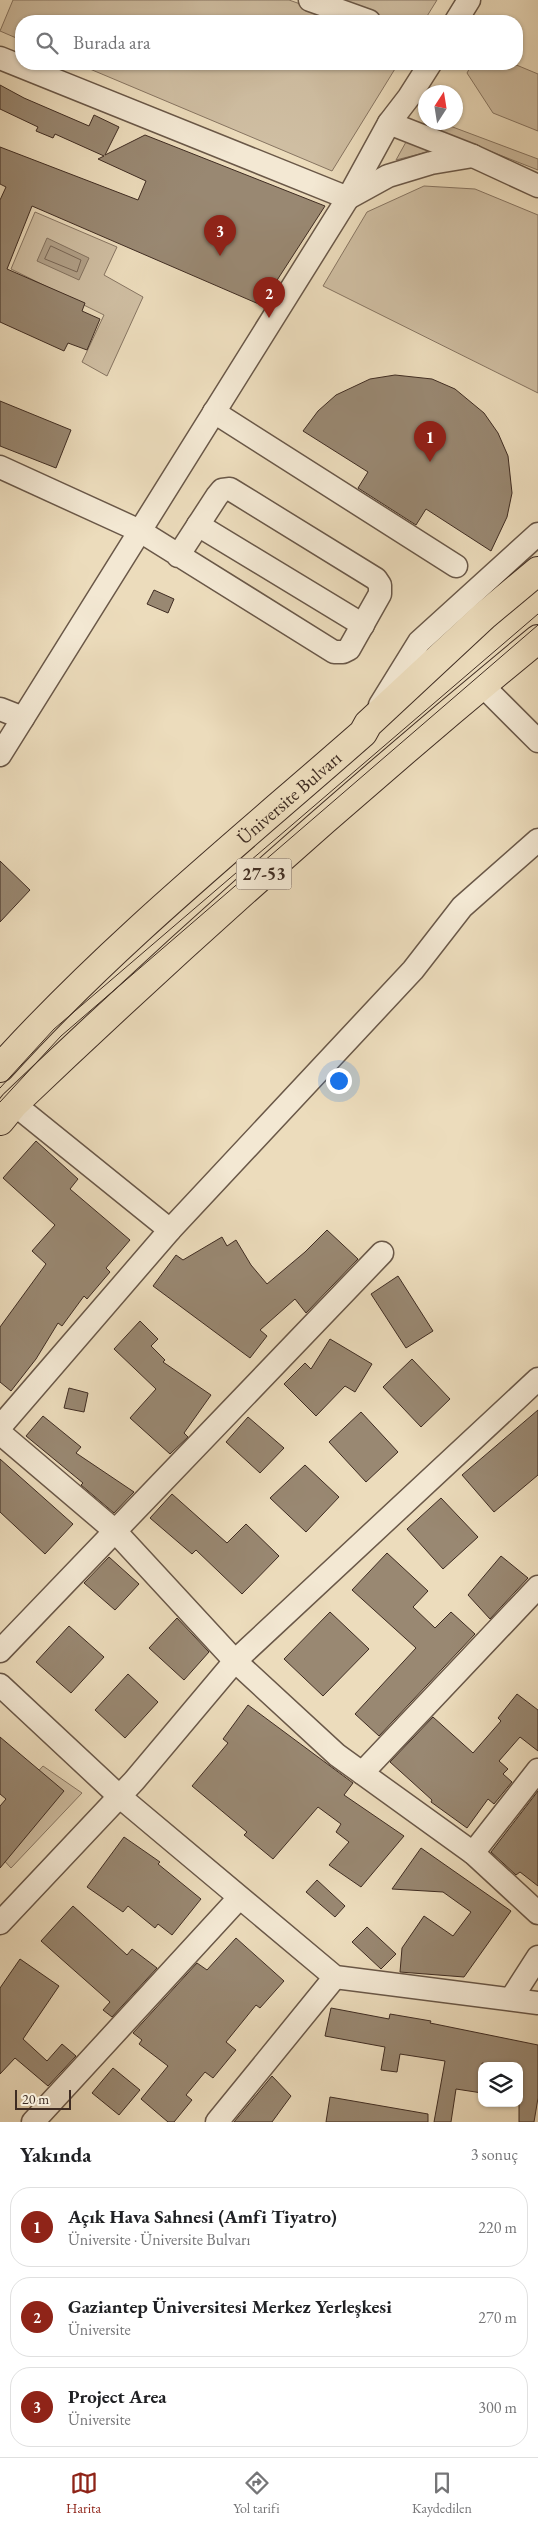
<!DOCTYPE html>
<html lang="tr">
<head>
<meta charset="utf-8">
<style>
  :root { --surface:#fff; --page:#f6f6f6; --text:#202124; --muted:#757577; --line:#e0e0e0; --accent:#8f2418 }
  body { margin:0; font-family:"EB Garamond",serif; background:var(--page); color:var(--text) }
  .controls { position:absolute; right:15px; bottom:15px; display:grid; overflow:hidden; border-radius:10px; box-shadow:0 1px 4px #0004 }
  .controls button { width:45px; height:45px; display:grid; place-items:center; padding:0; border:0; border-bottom:1px solid var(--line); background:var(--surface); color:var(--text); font:25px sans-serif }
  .compass { position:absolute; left:418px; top:85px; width:45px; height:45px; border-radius:50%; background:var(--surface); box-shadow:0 1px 4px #0004; rotate:12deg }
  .scale { position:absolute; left:15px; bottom:12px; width:56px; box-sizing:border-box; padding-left:5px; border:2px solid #3f2c22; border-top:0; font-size:14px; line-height:18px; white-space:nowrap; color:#3f2c22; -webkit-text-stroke:4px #f3e8d3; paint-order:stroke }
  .you { position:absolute; left:338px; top:1080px; width:18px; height:18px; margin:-12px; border:4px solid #fff; border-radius:50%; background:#1a73e8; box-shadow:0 0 0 8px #1a73e833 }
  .badge { display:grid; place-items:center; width:32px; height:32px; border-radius:50%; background:var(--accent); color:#fff; font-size:16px; font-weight:700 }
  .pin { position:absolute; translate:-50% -41px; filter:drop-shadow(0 1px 2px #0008) }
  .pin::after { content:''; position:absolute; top:26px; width:18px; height:15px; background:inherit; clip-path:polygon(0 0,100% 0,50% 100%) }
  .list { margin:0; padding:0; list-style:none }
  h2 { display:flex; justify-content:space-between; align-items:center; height:65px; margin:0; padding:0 20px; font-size:21px }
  h2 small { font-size:16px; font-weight:400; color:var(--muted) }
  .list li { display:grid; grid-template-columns:32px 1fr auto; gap:15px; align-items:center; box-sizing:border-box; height:80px; margin:0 10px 10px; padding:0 10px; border:1px solid var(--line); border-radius:20px }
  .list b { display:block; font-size:19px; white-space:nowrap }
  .list p { margin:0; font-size:16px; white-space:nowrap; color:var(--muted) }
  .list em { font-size:16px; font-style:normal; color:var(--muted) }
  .icon { flex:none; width:28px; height:28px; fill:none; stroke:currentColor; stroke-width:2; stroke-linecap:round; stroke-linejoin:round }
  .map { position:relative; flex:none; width:538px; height:2122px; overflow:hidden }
  .search { position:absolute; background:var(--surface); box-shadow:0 1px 4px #0004; left:15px; right:15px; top:15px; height:55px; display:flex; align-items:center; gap:12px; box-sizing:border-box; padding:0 18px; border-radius:20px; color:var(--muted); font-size:19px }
  .sheet { height:335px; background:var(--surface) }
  nav { display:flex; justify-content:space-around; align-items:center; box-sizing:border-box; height:70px; border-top:1px solid var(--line); background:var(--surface); font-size:14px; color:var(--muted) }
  nav a { display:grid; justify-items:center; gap:2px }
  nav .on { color:var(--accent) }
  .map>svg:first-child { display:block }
</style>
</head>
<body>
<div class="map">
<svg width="538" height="2122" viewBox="0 0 538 2122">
  <rect width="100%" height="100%" fill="#ecdcbc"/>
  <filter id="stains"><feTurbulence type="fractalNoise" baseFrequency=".004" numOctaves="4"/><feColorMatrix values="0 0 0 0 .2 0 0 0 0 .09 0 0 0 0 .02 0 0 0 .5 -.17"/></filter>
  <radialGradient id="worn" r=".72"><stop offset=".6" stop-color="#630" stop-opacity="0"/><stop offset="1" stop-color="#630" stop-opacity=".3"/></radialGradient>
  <g fill="#cfbea2" stroke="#877562">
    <polygon points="13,0 289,0 348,21 21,21 21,40 0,31"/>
    <polygon points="334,0 437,0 424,21 393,21"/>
    <polygon points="78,64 398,64 332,171"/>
    <polygon points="472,64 514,64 538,74 538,131 493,113 467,73"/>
    <polygon points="425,122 442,123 538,159 538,170 423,125"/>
    <polygon points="406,142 431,151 396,160"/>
    <polygon points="424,186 475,189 538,215 538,393 323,286 367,212"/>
    <polygon points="35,212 117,247 104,275 143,297 107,376 82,362 104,315 11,269"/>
    <polygon points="43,1766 82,1793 11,1868 0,1856 0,1813"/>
  </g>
  <polygon fill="#b1a088" stroke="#83725f" points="47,238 89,258 79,280 37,261"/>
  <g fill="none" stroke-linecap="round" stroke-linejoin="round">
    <polygon stroke="#786655" stroke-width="1" points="51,246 81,260 77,272 45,259"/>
  </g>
  <g fill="#998872" stroke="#3f2c22">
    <polygon points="0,85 24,98 89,126 94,115 119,127 105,155 145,135 325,206 261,305 32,206 7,269 85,303 82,311 100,319 87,350 68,343 64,351 0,322 0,200 6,187 0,184 0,147 138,200 146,181 98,159 104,156 55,134 53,138 36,131 38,127 0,109"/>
    <polygon points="395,375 432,379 455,389 484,413 498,433 508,456 512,493 507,517 491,551 426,509 416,525 358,488 368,472 303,431 318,411 336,395 370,379"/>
    <polygon points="0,401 71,430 56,468 0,446"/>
    <polygon points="154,590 174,599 168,613 147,604"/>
    <polygon points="0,861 30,890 0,922"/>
    <polygon points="36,1141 78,1179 70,1189 130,1240 106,1268 110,1272 87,1299 84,1296 62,1326 58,1323 36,1359 11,1391 0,1382 0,1327 46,1264 32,1251 55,1225 3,1178"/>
    <polygon points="327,1230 358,1259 306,1313 295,1299 260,1330 267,1336 250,1358 153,1286 176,1255 183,1260 222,1237 227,1246 236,1240 251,1265 267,1284 305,1252"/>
    <polygon points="398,1276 433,1331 406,1348 371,1294"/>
    <polygon points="140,1321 158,1339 151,1346 165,1360 163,1362 211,1395 184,1433 188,1437 170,1454 130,1418 156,1389 114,1349"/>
    <polygon points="330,1339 372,1364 355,1392 345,1386 316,1416 284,1384 305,1363 311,1369"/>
    <polygon points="412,1359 450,1399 421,1427 383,1387"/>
    <polygon points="69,1388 88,1393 84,1412 64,1408"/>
    <polygon points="538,1410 538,1475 494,1512 462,1475"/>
    <polygon points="361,1412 398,1452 366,1482 329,1442"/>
    <polygon points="43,1416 81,1447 76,1453 134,1492 114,1513 81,1485 83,1483 26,1436"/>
    <polygon points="248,1417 284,1448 260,1473 226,1442"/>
    <polygon points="0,1459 73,1524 45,1554 0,1512"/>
    <polygon points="305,1465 339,1497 306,1532 270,1498"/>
    <polygon points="172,1494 227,1543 246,1524 279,1556 242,1594 196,1550 192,1554 150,1518"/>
    <polygon points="441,1498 478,1537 443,1569 407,1529"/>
    <polygon points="387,1553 428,1591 413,1607 435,1628 451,1612 475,1634 379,1736 355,1714 416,1648 352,1590"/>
    <polygon points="501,1556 528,1578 490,1619 468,1595"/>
    <polygon points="109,1557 139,1584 115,1610 84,1583"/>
    <polygon points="330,1612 369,1649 323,1696 284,1659"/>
    <polygon points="177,1618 209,1652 184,1680 149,1648"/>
    <polygon points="69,1626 104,1657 71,1693 36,1662"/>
    <polygon points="128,1674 158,1702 125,1738 95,1710"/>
    <polygon points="517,1694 538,1710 538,1751 520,1737 499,1761 508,1769 503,1774 512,1782 494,1804 488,1799 467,1828 431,1802 432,1800 390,1762 433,1717 473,1753 501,1721 498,1718"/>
    <polygon points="248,1705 353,1783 344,1795 404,1836 361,1887 329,1865 349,1842 336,1832 341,1824 318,1807 273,1859 244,1835 247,1832 192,1786 228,1743 223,1739"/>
    <polygon points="0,1737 64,1791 0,1868 0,1806 6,1799 0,1794"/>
    <polygon points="538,1791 538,1886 520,1872 516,1875 491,1852"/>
    <polygon points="124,1837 160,1862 158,1864 201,1899 172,1935 158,1924 155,1928 128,1906 123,1912 87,1887"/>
    <polygon points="421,1848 511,1911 464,1977 400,1972 402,1948 424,1916 453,1936 471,1912 443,1892 392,1889"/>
    <polygon points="317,1880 345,1906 335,1917 306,1892"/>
    <polygon points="73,1906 127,1955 132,1949 157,1968 112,2017 103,2010 110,2002 41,1941"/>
    <polygon points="367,1927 396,1954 381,1969 352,1942"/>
    <polygon points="236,1938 284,1981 260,2008 256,2005 226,2042 236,2050 213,2078 205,2072 186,2095 192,2100 174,2122 168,2122 141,2099 168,2066 139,2044 142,2040 133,2033 197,1963 207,1970"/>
    <polygon points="20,1959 59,1986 23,2039 47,2061 62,2044 76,2056 48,2086 15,2058 0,2074 0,1988"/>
    <polygon points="331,2008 389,2019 390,2014 431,2021 430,2023 538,2045 538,2098 534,2122 519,2122 519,2066 495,2066 482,2063 482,2093 456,2089 451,2122 434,2122 445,2061 400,2054 397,2072 381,2070 385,2047 325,2036"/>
    <polygon points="113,2068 140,2090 119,2115 92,2093"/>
    <polygon points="272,2076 291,2096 272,2122 234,2122"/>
    <polygon points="330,2097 428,2114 428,2122 326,2122"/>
  </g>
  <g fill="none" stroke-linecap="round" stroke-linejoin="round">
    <defs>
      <g id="minor">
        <polyline points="310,0 369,21"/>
        <polyline points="456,21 469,0"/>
        <polyline points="0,58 348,198 388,176 431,163 473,156"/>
        <polyline points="389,123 473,156 538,186"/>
        <polyline points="214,412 456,566"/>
        <polyline points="0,467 140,531 334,652 343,652 349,649 380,594 380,585 376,579 230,489 222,490 217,496 178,556"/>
        <polyline points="198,525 363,625"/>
        <polyline points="482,685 538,741"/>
        <polyline points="380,705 419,642 538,534"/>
        <polyline points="0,709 23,718"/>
        <polyline points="0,755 348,198 389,123 409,97 430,64"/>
        <polyline points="170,1230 413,970 462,907 538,840"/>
        <polyline points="0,1427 170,1230 14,1104"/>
        <polyline points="0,1433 114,1530 235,1661 337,1755 473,1853 538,1913"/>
        <polyline points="0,1651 382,1253"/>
        <polyline points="0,1685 119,1796 335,1977 538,2003"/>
        <polyline points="362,1773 538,1587"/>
        <polyline points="473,1853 538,1770"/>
        <polyline points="0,1923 134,1781 235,1661 538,1379"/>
        <polyline points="511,1999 538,1957"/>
        <polyline points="33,2122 239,1898"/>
        <polyline points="217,2122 335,1977"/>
      </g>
      <g id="major">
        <path id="s1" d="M 0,1068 C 110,946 240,841 363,733 L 368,724 L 484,616 L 538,571"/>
        <path d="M 0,1121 L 14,1104 C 183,943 358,787 538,639"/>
      </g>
    </defs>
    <use href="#minor" stroke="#6a5848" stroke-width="25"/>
    <use href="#major" stroke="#3f2c22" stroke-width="30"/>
    <use href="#minor" stroke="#f3e8d3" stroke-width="22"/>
    <use href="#major" stroke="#ecdcbc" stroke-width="28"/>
    <g stroke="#3f2c22" stroke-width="1">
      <polyline points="0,1088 54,1029 538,614"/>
      <polyline points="0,1102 61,1036 538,625"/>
    </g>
  </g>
  <g text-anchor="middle" stroke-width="4" stroke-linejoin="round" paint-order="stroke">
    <rect fill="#f3e8d3" stroke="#756457" stroke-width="1" x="236.5" y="858.5" width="55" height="31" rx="4"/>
    <g font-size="18" font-weight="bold" fill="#3f2c22">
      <text x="264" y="880">27-53</text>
    </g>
    <g font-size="19" fill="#3f2c22" stroke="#f3e8d3">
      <text dy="7" stroke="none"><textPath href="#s1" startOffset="396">Üniversite Bulvarı</textPath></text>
    </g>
  </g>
  <rect width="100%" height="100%" filter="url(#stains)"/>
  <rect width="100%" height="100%" fill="url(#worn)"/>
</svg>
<div class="controls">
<button><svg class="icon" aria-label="layers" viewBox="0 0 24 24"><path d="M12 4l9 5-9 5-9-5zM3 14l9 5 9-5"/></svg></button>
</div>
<svg class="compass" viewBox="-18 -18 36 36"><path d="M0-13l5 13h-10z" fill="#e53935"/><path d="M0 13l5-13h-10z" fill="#757577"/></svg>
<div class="scale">20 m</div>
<div class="you"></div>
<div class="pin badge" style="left:430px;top:462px">1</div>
<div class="pin badge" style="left:269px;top:318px">2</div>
<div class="pin badge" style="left:220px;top:256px">3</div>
<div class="search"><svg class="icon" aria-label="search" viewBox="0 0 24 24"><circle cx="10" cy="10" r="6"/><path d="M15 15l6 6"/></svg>Burada ara</div>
</div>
<section class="sheet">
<h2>Yakında<small>3 sonuç</small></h2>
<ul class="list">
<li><span class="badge">1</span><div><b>Açık Hava Sahnesi (Amfi Tiyatro)</b><p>Üniversite · Üniversite Bulvarı</p></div><em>220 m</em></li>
<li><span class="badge">2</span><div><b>Gaziantep Üniversitesi Merkez Yerleşkesi</b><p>Üniversite</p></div><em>270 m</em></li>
<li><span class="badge">3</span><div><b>Project Area</b><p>Üniversite</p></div><em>300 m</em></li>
</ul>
</section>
<nav>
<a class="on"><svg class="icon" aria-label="map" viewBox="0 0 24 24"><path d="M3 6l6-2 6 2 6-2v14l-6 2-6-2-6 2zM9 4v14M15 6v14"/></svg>Harita</a>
<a><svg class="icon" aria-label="directions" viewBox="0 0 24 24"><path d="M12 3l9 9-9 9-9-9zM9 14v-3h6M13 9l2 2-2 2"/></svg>Yol tarifi</a>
<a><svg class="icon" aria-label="saved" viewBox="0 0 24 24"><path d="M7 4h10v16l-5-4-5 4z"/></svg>Kaydedilen</a>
</nav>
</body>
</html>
